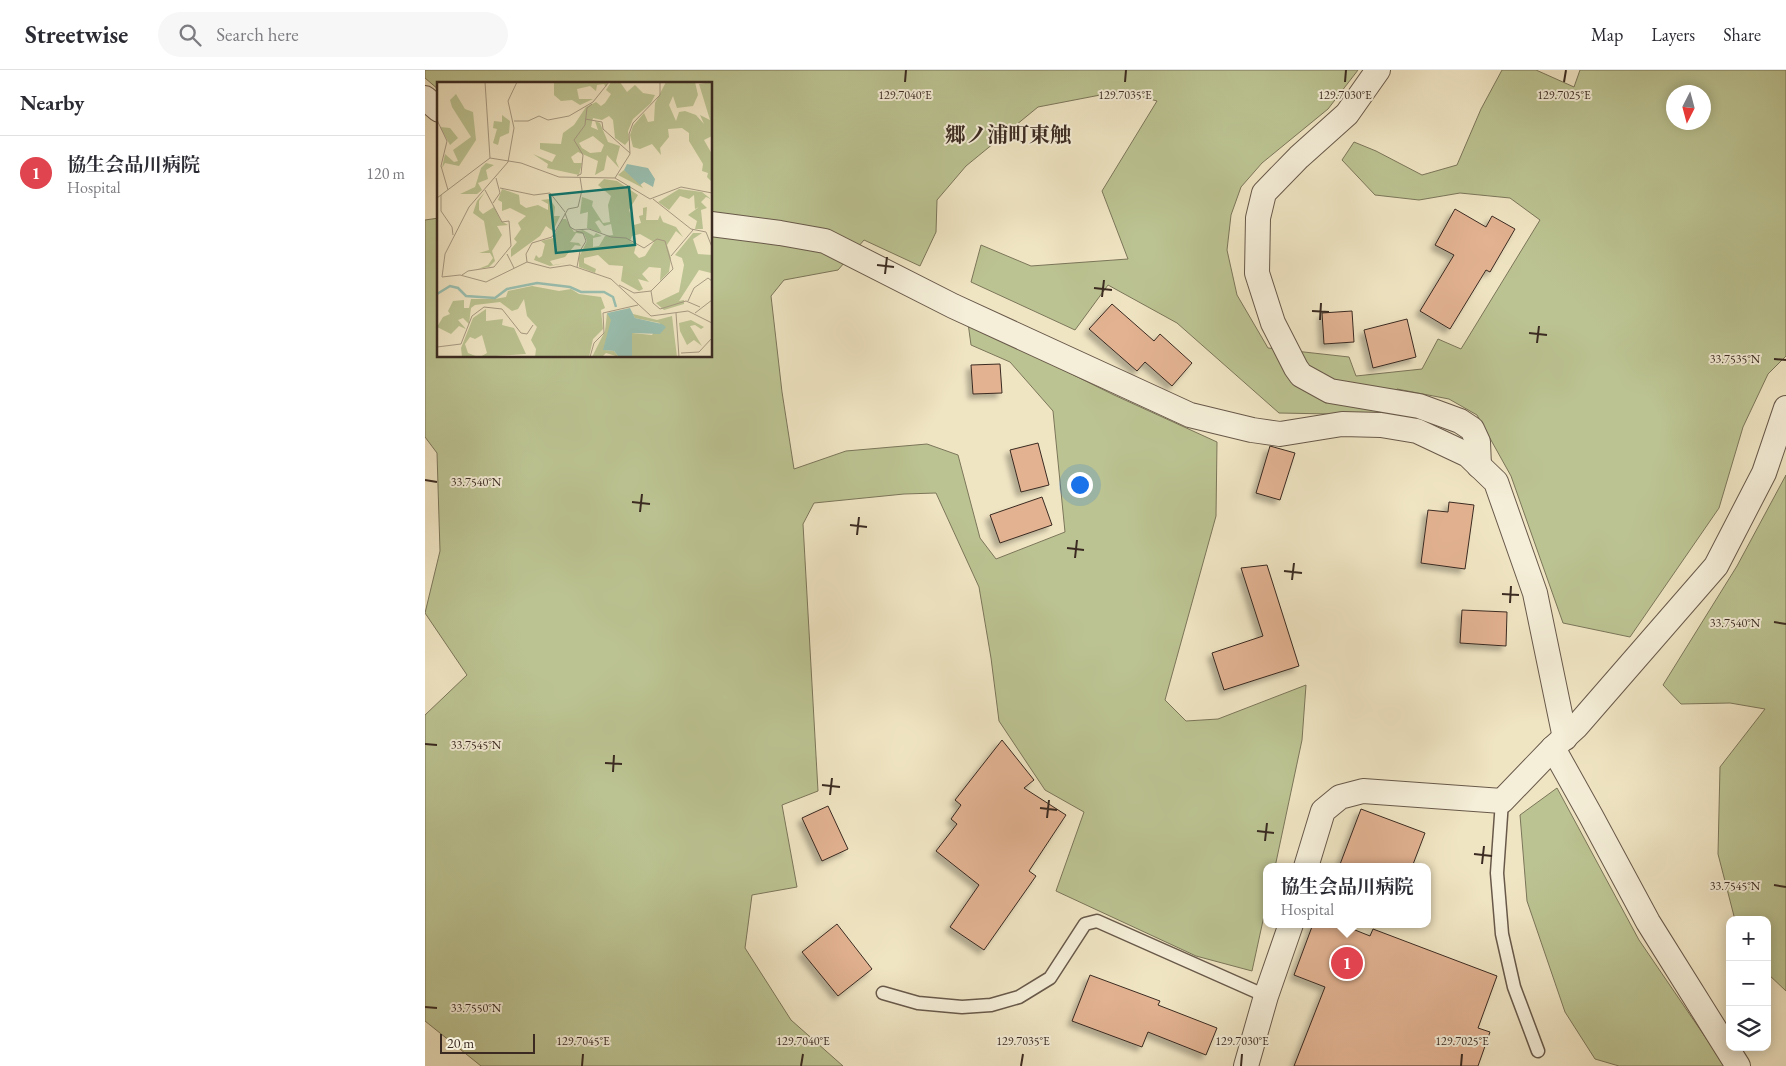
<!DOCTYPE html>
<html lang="en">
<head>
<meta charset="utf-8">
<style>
  :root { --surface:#fff; --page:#f7f7f7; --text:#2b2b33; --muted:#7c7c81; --line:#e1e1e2; --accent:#d93025 }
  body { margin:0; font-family:"EB Garamond","Noto Serif JP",serif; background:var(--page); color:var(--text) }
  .controls { position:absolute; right:15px; bottom:15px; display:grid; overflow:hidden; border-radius:10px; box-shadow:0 2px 12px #0003 }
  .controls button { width:45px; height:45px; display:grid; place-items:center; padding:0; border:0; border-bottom:1px solid var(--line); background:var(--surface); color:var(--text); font:25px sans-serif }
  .compass { position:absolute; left:1241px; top:15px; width:45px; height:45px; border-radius:50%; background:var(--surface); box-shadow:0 2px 12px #0003; rotate:186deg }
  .scale { position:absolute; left:15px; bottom:12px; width:95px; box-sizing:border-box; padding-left:5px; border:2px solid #3a2a21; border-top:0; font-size:14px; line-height:18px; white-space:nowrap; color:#3a2a21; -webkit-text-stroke:4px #f5eed8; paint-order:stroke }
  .you { position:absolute; left:654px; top:414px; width:18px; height:18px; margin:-12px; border:4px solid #fff; border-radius:50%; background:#1a73e8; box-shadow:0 0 0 8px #1a73e833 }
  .badge { display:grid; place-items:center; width:32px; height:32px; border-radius:50%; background:var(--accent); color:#fff; font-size:16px; font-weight:700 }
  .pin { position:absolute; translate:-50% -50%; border:2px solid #fff; box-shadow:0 1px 5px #0006 }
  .popup { position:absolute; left:838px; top:793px; width:168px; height:65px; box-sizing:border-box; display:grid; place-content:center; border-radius:10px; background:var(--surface); filter:drop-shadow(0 1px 4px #0005); font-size:16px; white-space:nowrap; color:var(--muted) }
  .popup b { font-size:19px; color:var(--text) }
  .popup::after { content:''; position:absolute; left:50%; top:100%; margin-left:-10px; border:10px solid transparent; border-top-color:var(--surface) }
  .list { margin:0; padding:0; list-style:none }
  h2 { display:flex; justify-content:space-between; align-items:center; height:65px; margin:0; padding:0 20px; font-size:21px }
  h2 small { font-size:16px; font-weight:400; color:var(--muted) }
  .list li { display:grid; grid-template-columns:32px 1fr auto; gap:15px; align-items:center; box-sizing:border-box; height:75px; padding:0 20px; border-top:1px solid var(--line) }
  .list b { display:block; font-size:19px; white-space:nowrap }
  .list p { margin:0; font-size:16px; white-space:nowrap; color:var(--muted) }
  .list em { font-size:16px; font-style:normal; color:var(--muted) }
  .icon { flex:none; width:28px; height:28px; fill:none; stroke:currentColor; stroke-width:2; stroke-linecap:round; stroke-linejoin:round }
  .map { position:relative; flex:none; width:1361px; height:996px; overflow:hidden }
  header { display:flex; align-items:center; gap:30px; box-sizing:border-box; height:70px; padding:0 25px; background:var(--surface); border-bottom:1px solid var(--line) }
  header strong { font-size:24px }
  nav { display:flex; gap:28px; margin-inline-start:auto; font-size:18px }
  .search { width:350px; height:45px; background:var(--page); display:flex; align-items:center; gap:12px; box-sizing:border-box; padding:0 18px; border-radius:28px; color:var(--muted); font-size:19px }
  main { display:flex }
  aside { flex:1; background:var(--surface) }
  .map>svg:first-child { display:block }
</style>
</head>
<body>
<header>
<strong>Streetwise</strong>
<div class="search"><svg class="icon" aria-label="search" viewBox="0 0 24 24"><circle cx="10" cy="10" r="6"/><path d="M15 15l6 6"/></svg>Search here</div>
<nav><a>Map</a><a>Layers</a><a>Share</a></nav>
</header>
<main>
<aside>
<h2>Nearby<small></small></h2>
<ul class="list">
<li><span class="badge" style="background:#e0444e">1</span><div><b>協生会品川病院</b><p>Hospital</p></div><em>120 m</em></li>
</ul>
</aside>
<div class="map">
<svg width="1361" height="996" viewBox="0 0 1361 996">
  <defs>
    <filter id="shadow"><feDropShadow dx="-4.5" dy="4.5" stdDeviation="2.5" flood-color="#0004"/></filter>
  </defs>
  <rect width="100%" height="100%" fill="#f0e5c3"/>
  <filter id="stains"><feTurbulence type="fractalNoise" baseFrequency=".004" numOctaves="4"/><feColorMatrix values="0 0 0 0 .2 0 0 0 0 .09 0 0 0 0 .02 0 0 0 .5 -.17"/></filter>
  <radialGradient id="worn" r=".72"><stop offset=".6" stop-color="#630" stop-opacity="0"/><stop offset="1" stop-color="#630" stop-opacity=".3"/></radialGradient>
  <g fill="#bcc392" stroke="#7b765a" fill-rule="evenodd">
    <path d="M 0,0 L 933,0 L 903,39 L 837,93 L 816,117 L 806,145 L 802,180 L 812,225 L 843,278 L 924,287 L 931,306 L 997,299 L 1013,269 L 1036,279 L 1115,150 L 1085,128 L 1035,123 L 994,130 L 950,125 L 917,90 L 929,72 L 951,81 L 997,105 L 1032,95 L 1056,39 L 1077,0 L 1111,0 L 1149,17 L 1155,0 L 1361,0 L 1361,286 L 1343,304 L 1318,357 L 1294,438 L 1205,567 L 1138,553 L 1086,406 L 1052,345 L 1024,329 L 972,319 L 959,345 L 854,343 L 752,253 L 683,215 L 650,260 L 546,212 L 556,175 L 606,196 L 703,189 L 677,121 L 732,31 L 696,21 L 613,37 L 541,96 L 512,130 L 511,162 L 495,196 L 439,170 L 413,200 L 359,210 L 346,226 L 357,322 L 369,399 L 421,381 L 502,374 L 533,385 L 555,468 L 571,489 L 640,462 L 628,341 L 585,292 L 546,275 L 543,253 L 689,325 L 792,372 L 791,446 L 740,630 L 761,651 L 793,649 L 881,615 L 877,670 L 850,797 L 842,797 L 842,832 L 827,901 L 771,886 L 631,821 L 659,742 L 620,720 L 574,651 L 566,588 L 554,517 L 511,423 L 479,424 L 389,433 L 378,454 L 393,721 L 357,735 L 372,817 L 327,825 L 320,878 L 366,950 L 418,996 L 56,996 L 0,951 L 0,645 L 42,605 L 0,543 L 15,481 L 12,383 L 0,367 L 0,150 L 14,148 L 14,286 L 286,286 L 286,14 L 14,14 L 14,20 L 0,8 ZM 1248,22 L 1278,22 L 1278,52 L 1248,52 Z"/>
    <polygon points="1361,405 1361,921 1342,903 1342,850 1310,850 1293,784 1295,697 1340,639 1305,633 1256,634 1238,615 1312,496"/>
    <polygon points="1132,718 1214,870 1300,996 1194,996 1170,989 1140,942 1102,831 1095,745"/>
  </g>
  <g fill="#e2b291" stroke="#3a2a21" filter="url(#shadow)">
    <polygon points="1030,139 1061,157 1067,146 1090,159 1065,202 1061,200 1025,259 995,241 1029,185 1010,175"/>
    <polygon points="687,234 729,271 735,264 767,293 747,316 720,292 712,301 664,259"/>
    <polygon points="927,241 929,272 899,274 897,243"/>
    <polygon points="982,249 991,287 948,298 939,260"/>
    <polygon points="575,294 577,323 548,324 546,295"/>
    <polygon points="613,373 624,415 596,422 585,380"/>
    <polygon points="845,376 870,383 855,430 831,423"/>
    <polygon points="617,427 627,455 575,473 565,445"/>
    <polygon points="1024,432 1049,435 1040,499 996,493 1003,440 1023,442"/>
    <polygon points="842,495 874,596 799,620 787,583 838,566 816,498"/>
    <polygon points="1037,540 1082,542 1081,576 1035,573"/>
    <polygon points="577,670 609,710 599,718 641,745 604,801 611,806 559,880 525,857 554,815 511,781 532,754 526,749 536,735 530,730"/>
    <polygon points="403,736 423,779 397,791 377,748"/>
    <polygon points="936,739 1000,763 987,797 914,797"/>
    <polygon points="412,854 447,899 413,926 377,882"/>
    <polygon points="888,854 915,854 945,866 948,859 1072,906 1053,958 1065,962 1053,996 869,996 900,917 869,905"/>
    <polygon points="665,905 735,931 733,935 792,958 781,985 723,962 717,977 647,951"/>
  </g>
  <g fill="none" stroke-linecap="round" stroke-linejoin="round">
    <defs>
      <g id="lane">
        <polyline points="1077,731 1072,803 1077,864 1089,917 1113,981"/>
        <polyline points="458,923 493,933 537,937 566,935 594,927 625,908 660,854 672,851 841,926"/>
      </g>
      <g id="street">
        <polyline points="953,0 922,44 874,87 839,123 833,148 832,203 848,253 871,298 876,305 905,321 994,336 1035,351 1047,359 1053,372 1054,396"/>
        <polyline points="0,28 14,40"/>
        <polyline points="286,154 355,163 400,171 528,236 765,345 827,360 855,364 917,354 956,355 992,361 1043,385 1071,412 1110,523 1140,668"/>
        <polyline points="1128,678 1166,746 1223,852 1313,996"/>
        <polyline points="881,797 898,741 915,727 938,721 1077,731 1128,678 1151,657 1291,496 1339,403 1361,338"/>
        <polyline points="821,996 841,926 866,854"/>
      </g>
    </defs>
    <use href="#lane" stroke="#68594a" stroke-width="15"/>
    <use href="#street" stroke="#68594a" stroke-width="26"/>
    <use href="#lane" stroke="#f5eed8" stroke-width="12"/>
    <use href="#street" stroke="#f5eed8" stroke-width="24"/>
  </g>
  <path fill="none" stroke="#3a2a21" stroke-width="2" d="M 480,12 L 481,0M 700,12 L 701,0M 920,12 L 921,0M 1139,12 L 1141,0M 452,195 L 469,197M 460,204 L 462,187M 669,218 L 687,220M 677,227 L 679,210M 887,241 L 904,242M 895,250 L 896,233M 1104,263 L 1122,265M 1112,273 L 1114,256M 1349,289 L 1361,290M 0,410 L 12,412M 207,432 L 225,434M 215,442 L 217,424M 425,455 L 442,457M 432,465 L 434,447M 642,478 L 659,480M 650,488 L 652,470M 859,501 L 877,503M 867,510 L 869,493M 1077,524 L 1094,525M 1085,533 L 1086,516M 1349,552 L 1361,554M 0,674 L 12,675M 180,693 L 197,694M 188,702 L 189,685M 397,715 L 415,717M 405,725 L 407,708M 615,738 L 632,740M 622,748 L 624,730M 832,761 L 849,763M 840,771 L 842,753M 1049,784 L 1067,786M 1057,794 L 1059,776M 1349,815 L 1361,817M 0,937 L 12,938M 157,996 L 158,984M 376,996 L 378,984M 596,996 L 598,984M 816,996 L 817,984M 1036,996 L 1037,984"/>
  <g text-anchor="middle" stroke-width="4" stroke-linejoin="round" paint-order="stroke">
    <g font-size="21" font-weight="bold" fill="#3a2a21" stroke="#f5eed8">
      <text x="583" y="72">郷ノ浦町東触</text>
    </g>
  </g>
  <g transform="translate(12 12)">
    <rect width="275" height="275" fill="#f0e5c3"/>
    <path d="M 117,0 L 171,0 L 169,5 L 167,2 L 160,3 L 159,9 L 153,4 L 140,7 L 142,17 L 156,17 L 143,23 L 135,18 L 124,19 L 117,13 ZM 174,0 L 183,0 L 190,10 L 198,3 L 206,11 L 218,13 L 214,21 L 196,37 L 191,49 L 192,58 L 188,63 L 178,56 L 176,38 L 172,34 L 165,38 L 156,36 L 154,45 L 161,48 L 158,39 L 163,41 L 171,60 L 183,64 L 179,79 L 182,86 L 170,73 L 167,88 L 158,93 L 161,79 L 141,70 L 134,75 L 137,81 L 145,81 L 142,93 L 110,86 L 111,82 L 96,72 L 115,80 L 119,73 L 103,67 L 103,61 L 124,62 L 126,51 L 137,43 L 149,25 L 159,20 L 164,24 L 168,21 L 174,12 L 169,8 ZM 156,54 L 167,63 L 164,70 L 153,71 L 145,66 L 142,61 ZM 229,0 L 258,0 L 261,13 L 256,24 L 240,26 L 236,14 L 232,23 L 239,39 L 242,30 L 248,29 L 259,33 L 267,42 L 263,33 L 273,38 L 262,2 L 275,0 L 275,54 L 267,58 L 275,72 L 275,100 L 270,95 L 271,91 L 265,89 L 266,82 L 252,59 L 252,51 L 245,46 L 231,47 L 232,55 L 223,66 L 224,73 L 215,62 L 203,67 L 196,65 L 193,53 L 196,44 L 207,31 L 211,40 L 217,39 L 218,21 ZM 19,12 L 28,27 L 36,30 L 39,58 L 22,84 L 8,81 L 5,86 L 8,72 L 17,80 L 21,79 L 16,68 L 34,55 L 15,25 L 13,18 ZM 65,33 L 73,39 L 72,51 L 63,55 L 61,63 L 56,61 L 60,47 L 56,46 L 57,39 L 65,40 ZM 3,45 L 13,46 L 21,56 L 13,63 ZM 49,81 L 57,83 L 49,88 L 51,97 L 41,101 L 45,108 L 40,112 L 23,112 L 38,105 L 44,86 ZM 187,88 L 199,96 L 206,106 L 181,93 ZM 167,97 L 180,99 L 201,113 L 192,128 L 197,143 L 204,141 L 202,134 L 206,133 L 206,126 L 210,125 L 209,138 L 221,138 L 223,133 L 226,140 L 239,145 L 246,155 L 239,149 L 230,163 L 234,176 L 232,190 L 223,199 L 224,186 L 212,185 L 205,192 L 212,200 L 201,197 L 206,207 L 202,209 L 184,199 L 186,184 L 172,183 L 161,173 L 147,176 L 147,181 L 159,187 L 158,191 L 142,185 L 142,175 L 150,159 L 147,152 L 139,151 L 133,160 L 142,161 L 144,164 L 138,163 L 128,175 L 113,179 L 116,183 L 129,181 L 113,184 L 97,178 L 99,173 L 102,176 L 105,174 L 108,162 L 104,159 L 116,156 L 125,137 L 129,137 L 137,150 L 146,148 L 157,154 L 159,151 L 165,154 L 156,156 L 156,165 L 162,164 L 168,154 L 176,153 L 174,142 L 167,144 L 162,138 L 158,140 L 165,151 L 150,146 L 151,130 L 143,132 L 145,115 L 148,116 L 156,119 L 155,124 L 166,141 L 173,140 L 171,123 L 174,114 L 161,103 ZM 203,152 L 217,160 L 208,174 L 202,176 L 197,171 L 199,163 L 193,159 L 195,154 ZM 65,107 L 82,113 L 83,122 L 89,126 L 101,123 L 111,128 L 111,122 L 104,118 L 113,117 L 118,125 L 117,134 L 123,134 L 116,149 L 109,144 L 103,154 L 74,175 L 74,167 L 80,160 L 77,157 L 84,147 L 81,141 L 89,134 L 73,126 L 65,129 L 65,120 L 61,118 ZM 242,107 L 265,110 L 274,117 L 269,115 L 264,120 L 270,126 L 264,128 L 266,147 L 258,147 L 260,139 L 251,133 L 262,125 L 258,127 L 257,113 L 252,117 L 243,114 L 232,128 L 221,120 ZM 48,110 L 42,119 L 42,128 L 46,132 L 57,125 L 64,139 L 71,143 L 60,144 L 65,153 L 55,169 L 58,179 L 52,185 L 41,187 L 51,183 L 56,176 L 53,171 L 42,171 L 52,168 L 47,139 L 36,131 L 40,119 ZM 256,151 L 265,151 L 256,157 L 261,172 L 275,173 L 274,191 L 262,188 L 242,219 L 247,218 L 247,222 L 227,228 L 219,221 L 242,210 L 247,183 L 245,176 L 238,173 ZM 95,204 L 122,209 L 134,207 L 142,212 L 164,215 L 168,226 L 164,228 L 166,247 L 156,257 L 152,275 L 98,275 L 99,267 L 94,258 L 100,245 L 90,234 L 87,217 L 81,227 L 75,229 L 63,220 L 38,223 L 34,226 L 32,242 L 26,236 L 21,238 L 29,247 L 22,244 L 14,252 L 0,245 L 6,235 L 13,232 L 11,229 L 16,219 L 27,218 L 27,226 L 32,226 L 34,217 L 58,217 L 69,215 L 71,209 ZM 49,227 L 49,239 L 66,237 L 65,243 L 77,246 L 89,272 L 43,275 L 50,271 L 45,253 L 38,257 L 33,255 L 28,262 L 31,271 L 41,275 L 25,275 L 24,266 L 36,236 ZM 193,227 L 196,232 L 220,238 L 235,234 L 240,275 L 195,275 L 195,251 L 215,253 L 223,241 L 198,236 ZM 170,231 L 175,237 L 168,268 L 177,269 L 182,275 L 169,271 L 165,275 L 155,275 L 168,249 ZM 254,238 L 267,245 L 264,247 L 258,243 L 253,244 L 265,264 L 257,258 L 250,263 L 243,249 L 242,241 Z" fill="#bcc392" fill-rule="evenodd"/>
    <path d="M 190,82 L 211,86 L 218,97 L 216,105 L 207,100 L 203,103 L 187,88 ZM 193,226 L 198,236 L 225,242 L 229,245 L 223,252 L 195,251 L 195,275 L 182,275 L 177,269 L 166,268 L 174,238 L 170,231 Z" fill="#9abfb0"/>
    <path fill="none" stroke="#9abfb0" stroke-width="2.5" d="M 0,212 L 13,204 L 21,206 L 29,214 L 58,216 L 70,207 L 100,201 L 133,205 L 144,210 L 167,210 L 176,215 L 179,225"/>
    <path fill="none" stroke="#a79a82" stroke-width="1" d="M 48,0 L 53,76M 80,0 L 71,19 L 77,46 L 71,80 L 32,125 L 8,172 L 5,195 L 23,193 L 49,200 L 90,180 L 113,186 L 133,183 L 174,197 L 214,234 L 251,229 L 275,241M 148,37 L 165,40 L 166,47 L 193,71M 0,38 L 10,59 L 4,84 L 11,108M 77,39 L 91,39 L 102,34 L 111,38 L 132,34 L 156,20 L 172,0M 140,94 L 144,92 L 146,73 L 137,58 L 148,43 L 150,26 L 155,22M 178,96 L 193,72 L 192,52 L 196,41 L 223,13 L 223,0M 63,106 L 97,113 L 113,111 L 128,130M 4,113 L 4,129 L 15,145 L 16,153M 0,116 L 53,76 L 84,81 L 122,95 L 178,96 L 213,117 L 244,105 L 275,111M 216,117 L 254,147 L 269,150 L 275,165M 56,121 L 63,111 L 59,96M 128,131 L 133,145 L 138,148 L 152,147 L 174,155 L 189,156 L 207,166 L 220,157 L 228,159 L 236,187 L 214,209M 139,149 L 146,151 L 149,159 L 143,169 L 140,185M 70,172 L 77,186M 234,174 L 256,148M 90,180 L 89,172 L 95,161 L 115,155 L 131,127 L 141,125 L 145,108 L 143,95M 25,193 L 31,189 L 57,185 L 74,164 L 72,139 L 65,140 L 48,108M 182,203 L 197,211 L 214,209 L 216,221 L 223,227 L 249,219 L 263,225M 251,219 L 257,206 L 271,196 L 275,199M 239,231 L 242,275M 258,231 L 275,218M 0,265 L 24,262 L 35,234 L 47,225 L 65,227 L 84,251 L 90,252 L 96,243M 244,271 L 262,270 L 275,256M 153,275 L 157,261 L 167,251 L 166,231 L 201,223"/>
    <path fill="#0f766e" fill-opacity="0.15" stroke="#0f766e" stroke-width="2.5" d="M 192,105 L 198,163 L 119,171 L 113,113 Z"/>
    <rect width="275" height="275" fill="none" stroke="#3a2a21" stroke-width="2.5"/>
  </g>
  <g font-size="12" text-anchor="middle" fill="#3a2a21" stroke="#f5eed8" stroke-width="4" stroke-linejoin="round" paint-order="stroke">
    <text x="480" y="29">129.7040°E</text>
    <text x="700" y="29">129.7035°E</text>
    <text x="920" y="29">129.7030°E</text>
    <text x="1139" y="29">129.7025°E</text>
    <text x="1310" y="293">33.7535°N</text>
    <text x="51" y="416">33.7540°N</text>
    <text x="1310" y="557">33.7540°N</text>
    <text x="51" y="679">33.7545°N</text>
    <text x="1310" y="820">33.7545°N</text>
    <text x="51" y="942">33.7550°N</text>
    <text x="158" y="975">129.7045°E</text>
    <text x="378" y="975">129.7040°E</text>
    <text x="598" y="975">129.7035°E</text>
    <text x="817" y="975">129.7030°E</text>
    <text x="1037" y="975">129.7025°E</text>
  </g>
  <rect width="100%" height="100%" filter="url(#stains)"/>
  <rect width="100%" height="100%" fill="url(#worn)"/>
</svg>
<div class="controls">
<button>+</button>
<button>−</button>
<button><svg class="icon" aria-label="layers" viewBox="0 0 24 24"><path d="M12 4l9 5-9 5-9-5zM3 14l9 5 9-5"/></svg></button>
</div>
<svg class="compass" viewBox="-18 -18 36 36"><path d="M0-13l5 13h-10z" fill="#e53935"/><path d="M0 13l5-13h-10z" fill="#7c7c81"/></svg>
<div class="scale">20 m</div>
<div class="you"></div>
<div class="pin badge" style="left:922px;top:893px;background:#e0444e">1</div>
<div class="popup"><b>協生会品川病院</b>Hospital</div>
</div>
</main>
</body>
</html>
